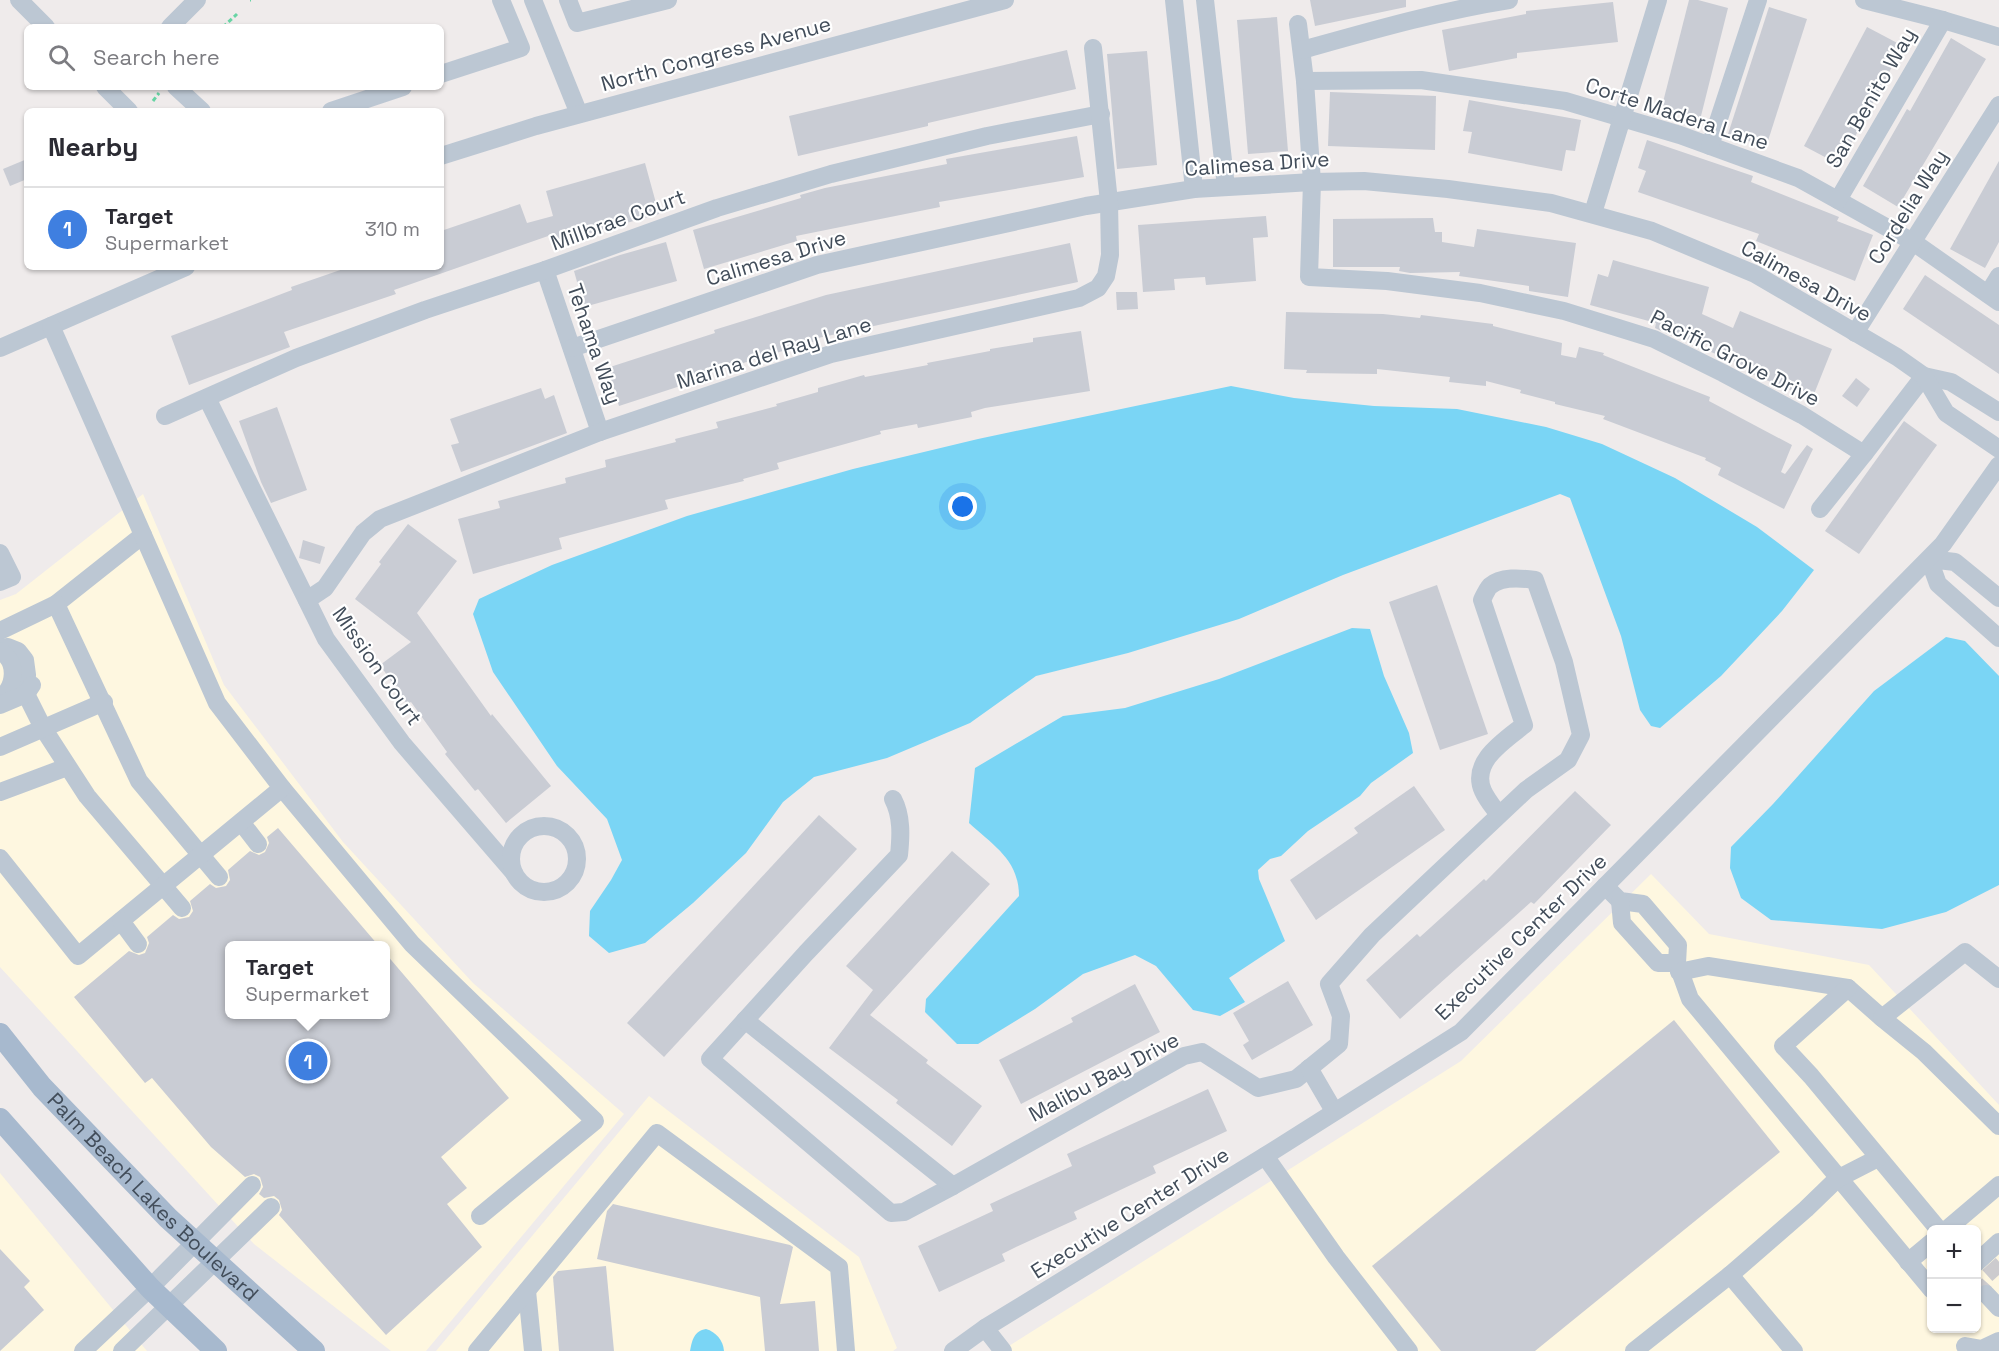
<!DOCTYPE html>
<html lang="en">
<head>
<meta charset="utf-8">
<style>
  :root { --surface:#fff; --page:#f7f7f7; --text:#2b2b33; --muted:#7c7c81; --line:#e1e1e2; --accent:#055eee }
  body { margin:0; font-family:"Space Grotesk",sans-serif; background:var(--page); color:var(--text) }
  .controls { position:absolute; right:18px; bottom:18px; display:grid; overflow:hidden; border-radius:9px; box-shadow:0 2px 4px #0004 }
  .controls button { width:54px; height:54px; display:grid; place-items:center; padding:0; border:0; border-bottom:2px solid var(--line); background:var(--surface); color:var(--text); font:30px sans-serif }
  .you { position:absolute; left:963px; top:507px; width:21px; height:21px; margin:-15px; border:4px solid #fff; border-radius:50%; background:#1a73e8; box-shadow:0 0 0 9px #1a73e833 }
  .badge { display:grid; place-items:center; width:39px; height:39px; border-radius:50%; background:var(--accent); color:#fff; font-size:20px; font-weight:700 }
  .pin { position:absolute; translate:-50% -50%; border:3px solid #fff; box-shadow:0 2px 6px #0006 }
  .popup { position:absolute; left:225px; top:941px; width:165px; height:78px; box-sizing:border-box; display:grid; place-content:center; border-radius:9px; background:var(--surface); filter:drop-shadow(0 2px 4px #0005); font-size:20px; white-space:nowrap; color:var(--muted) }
  .popup b { font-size:22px; color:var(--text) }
  .popup::after { content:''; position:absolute; left:50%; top:100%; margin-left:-12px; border:12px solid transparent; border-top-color:var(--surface) }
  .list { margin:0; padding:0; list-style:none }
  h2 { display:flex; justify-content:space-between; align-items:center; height:78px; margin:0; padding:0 24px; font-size:26px }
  h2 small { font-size:20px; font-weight:400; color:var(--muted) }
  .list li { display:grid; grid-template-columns:39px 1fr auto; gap:18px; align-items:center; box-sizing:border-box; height:84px; padding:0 24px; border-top:2px solid var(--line) }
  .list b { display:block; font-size:22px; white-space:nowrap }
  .list p { margin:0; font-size:20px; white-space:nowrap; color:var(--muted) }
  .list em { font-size:20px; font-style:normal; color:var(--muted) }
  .icon { flex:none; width:33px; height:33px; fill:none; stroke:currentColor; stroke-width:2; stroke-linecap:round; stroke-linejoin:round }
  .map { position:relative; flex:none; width:1999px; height:1351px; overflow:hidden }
  .search { position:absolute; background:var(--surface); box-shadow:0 2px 4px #0004; left:24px; top:24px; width:420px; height:66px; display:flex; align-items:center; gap:15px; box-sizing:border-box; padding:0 21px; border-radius:9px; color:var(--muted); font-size:22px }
  .panel { position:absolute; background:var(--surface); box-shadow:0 2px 4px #0004; left:24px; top:108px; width:420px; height:162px; border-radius:9px }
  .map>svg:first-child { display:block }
</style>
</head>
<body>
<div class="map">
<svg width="1999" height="1351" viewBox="0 0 1999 1351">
  <rect width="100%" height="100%" fill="#efebeb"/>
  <g fill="#fef7e0" fill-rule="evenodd">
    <path d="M 143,494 L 224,685 L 343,842 L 473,983 L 624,1114 L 426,1351 L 391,1351 L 254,1244 L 0,967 L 0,600 L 16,594 ZM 230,946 L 386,946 L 386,1014 L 230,1014 Z"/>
    <path d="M 1651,874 L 1709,934 L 1869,965 L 1999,1105 L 1999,1351 L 1001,1351 L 1461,1061 ZM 1932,1230 L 1976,1230 L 1976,1328 L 1932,1328 Z"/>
    <polygon points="649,1096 859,1257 897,1348 893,1351 436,1351"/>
    <polygon points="0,1173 147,1351 0,1351"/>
  </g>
  <g fill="#7ad5f5">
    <polygon points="1231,386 1294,398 1374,406 1457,409 1546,427 1602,444 1675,478 1757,527 1814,570 1782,611 1721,676 1660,728 1651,726 1640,710 1621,636 1570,498 1560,494 1343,575 1239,619 1128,653 1036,676 970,723 887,758 814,777 783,802 746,853 693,903 645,943 609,953 589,936 590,911 611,880 622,860 607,819 557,766 493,672 473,614 479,599 552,565 687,516 853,469 978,439"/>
    <path d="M 1352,628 L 1370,629 L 1384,676 L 1409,733 L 1413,753 L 1371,783 L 1360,796 L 1308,831 L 1281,856 L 1270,859 L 1258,870 L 1259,879 L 1285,941 L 1229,978 L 1245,1002 L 1220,1016 L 1193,1010 L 1156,966 L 1135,955 L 1083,974 L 1035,1009 L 978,1044 L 957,1044 L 925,1012 L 926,999 L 1019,896 C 1019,860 994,846 969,823 L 975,768 L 1063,716 L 1125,708 L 1219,679 Z"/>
    <polygon points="1946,637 1965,641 1999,676 1999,885 1946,912 1882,929 1771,920 1741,898 1730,868 1731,847 1773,804 1874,691"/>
    <path d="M 706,1329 C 716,1332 723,1340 724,1351 L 690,1351 C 692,1340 694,1331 706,1329 Z"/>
  </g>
  <g fill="#c9ccd4">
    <polygon points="1310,0 1406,0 1406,7 1315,26"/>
    <polygon points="1689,0 1698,0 1728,8 1700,120 1661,110"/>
    <polygon points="1613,2 1618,42 1517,53 1517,58 1449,71 1442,30 1526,14 1526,11"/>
    <polygon points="1769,7 1807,19 1766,147 1728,134"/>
    <polygon points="1277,17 1288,151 1248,154 1237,20"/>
    <polygon points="1867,27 1903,46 1840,165 1804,146"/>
    <polygon points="1951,38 1986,59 1898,207 1863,186 1907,109 1910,111"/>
    <polygon points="1067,50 1076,89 928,123 928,126 798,156 789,116"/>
    <polygon points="1147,51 1157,165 1117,169 1107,54"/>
    <polygon points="1330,92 1436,96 1435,150 1328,146"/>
    <polygon points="1469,100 1581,120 1575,151 1566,150 1562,171 1468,153 1472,132 1463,131"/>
    <polygon points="1077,136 1084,177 939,202 940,207 796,236 797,241 704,269 693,230 801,198 800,195 825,188 947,164 946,159"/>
    <polygon points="1647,140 1753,176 1751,182 1839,217 1837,221 1873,235 1855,281 1756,241 1759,234 1638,192 1646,171 1638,168"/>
    <polygon points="27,159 27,179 10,186 3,169"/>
    <polygon points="1999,161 1999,242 1985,268 1950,249"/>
    <polygon points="645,163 659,214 554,243 551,235 394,290 396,294 284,332 290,347 189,385 171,336 292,290 291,287 349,267 441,267 441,231 520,204 527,223 553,216 546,191"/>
    <polygon points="1266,216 1268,237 1253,238 1256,281 1206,285 1205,277 1174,279 1175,290 1143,292 1138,225"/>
    <polygon points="1433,218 1435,232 1442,232 1442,242 1474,247 1477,229 1576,243 1568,297 1529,291 1529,286 1459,276 1460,272 1410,273 1399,271 1400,267 1333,267 1333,219"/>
    <polygon points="666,242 677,281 584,307 574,271 620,255"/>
    <polygon points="1070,243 1078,282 818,338 819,340 710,373 711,376 619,406 607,368 715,333 714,330 826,295"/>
    <polygon points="1613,260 1709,287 1702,314 1733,328 1740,311 1832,349 1812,399 1747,372 1749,368 1711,352 1713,346 1670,335 1655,328 1656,323 1590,305 1598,274 1608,277"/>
    <polygon points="1925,275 1999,325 1999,374 1903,309"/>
    <polygon points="1116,292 1137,292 1138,309 1117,310"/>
    <polygon points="1286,312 1383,314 1420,318 1421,315 1493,324 1493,326 1562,343 1561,355 1576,358 1579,347 1604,353 1603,355 1710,397 1709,401 1792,445 1781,472 1785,474 1807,445 1813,449 1784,509 1718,475 1721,468 1705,460 1706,458 1603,419 1605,416 1555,404 1555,402 1520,393 1521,390 1486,381 1486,386 1449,382 1450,377 1377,369 1377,374 1306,373 1307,370 1284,369"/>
    <polygon points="1081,331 1090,391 985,408 971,412 972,417 918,428 917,424 880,431 881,434 777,463 779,469 743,479 744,481 665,500 668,509 559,538 562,549 473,574 458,519 500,508 498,501 566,483 565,478 606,467 605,460 676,442 675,439 718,428 716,422 777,406 776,404 818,392 818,388 864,375 865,377 928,365 927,363 990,351 990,349 1033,342 1033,338"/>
    <polygon points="1856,378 1870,389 1857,407 1842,396"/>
    <polygon points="541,388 545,399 554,395 567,433 461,472 451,445 459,443 450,419"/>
    <polygon points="277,407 307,490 271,503 261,482 239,421"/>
    <polygon points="1904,421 1937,445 1859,554 1825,531"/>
    <polygon points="408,524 457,561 417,613 491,716 492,714 551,786 506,823 478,789 475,791 445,754 447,752 411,702 407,704 380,665 411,642 355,599 381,564 379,562"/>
    <polygon points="303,540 325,547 320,564 299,558"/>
    <polygon points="1437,585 1488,734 1440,750 1389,602"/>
    <polygon points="1414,786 1445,830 1316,920 1290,880 1358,833 1354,828"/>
    <polygon points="1575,791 1611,825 1534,904 1531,902 1400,1019 1366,980 1417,934 1420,937 1484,879 1486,881"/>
    <polygon points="819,815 857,849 664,1057 627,1023"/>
    <polygon points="278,828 378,945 230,945 230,1014 386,1014 386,954 509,1098 441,1157 467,1188 447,1204 482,1247 386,1335 279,1215 282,1210 279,1200 274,1196 264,1198 259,1194 263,1187 260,1177 254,1174 245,1177 211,1147 152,1078 145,1083 74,997 129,951 139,955 145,953 149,943 147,937 173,915 179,919 189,917 193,911 190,901 210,884 216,888 226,886 230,880 228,870 250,851 259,855 265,852 269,843 267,837"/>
    <polygon points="952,851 990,884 870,1015 928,1060 926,1063 982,1106 952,1146 896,1103 898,1100 829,1048 873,990 846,966"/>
    <polygon points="1288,981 1313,1025 1252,1060 1243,1045 1249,1041 1233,1013"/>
    <polygon points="1135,984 1160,1032 1021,1104 999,1060 1073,1022 1071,1018"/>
    <polygon points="1674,1020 1780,1152 1535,1351 1441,1351 1372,1266"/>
    <polygon points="1208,1089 1227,1131 1153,1166 1156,1173 1074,1212 1077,1219 1016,1247 1002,1254 1005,1261 939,1292 918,1246 993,1211 990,1204 1072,1166 1067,1154"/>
    <polygon points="613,1204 790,1245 793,1247 780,1304 815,1301 819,1351 765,1351 760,1297 597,1259 607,1211"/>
    <polygon points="0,1249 30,1281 24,1287 44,1310 0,1351"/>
    <polygon points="606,1266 614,1351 559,1351 553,1277 558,1271"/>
  </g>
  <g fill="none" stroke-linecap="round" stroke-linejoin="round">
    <g stroke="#cccbce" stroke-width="18" stroke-dasharray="18 9" stroke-linecap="butt">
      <polyline points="1989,1264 1999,1275"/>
      <polyline points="1976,1285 1986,1294"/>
    </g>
    <g stroke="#67d4a4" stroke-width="3" stroke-dasharray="4.5 3" stroke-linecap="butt">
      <polyline points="250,0 251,0"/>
      <polyline points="223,27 237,14"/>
      <polyline points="153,101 159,93"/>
    </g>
    <g stroke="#bcc7d3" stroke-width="18">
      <polyline points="19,0 46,27"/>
      <polyline points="533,0 579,114"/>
      <polyline points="568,0 577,23 668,0"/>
      <polyline points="1174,0 1194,189"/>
      <polyline points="1205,0 1226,187"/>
      <polyline points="1864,0 1943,20 1999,37"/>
      <polyline points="1298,24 1305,81 1312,182 1309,277 1387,281 1480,293 1564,311 1654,339 1723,373 1802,415 1864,454 1924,376"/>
      <polyline points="170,27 197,0"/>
      <path d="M 1302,50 C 1370,31 1439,11 1509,0"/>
      <polyline points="441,74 521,48 501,0"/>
      <polyline points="1305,81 1421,80 1565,101 1680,135 1798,178 1913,242 1999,302"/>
      <polyline points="105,87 129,111"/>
      <polyline points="176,87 202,111"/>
      <polyline points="331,111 403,87"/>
      <polyline points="1710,146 1758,0"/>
      <polyline points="441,156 536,126 1005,0"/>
      <polyline points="1838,200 1943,20"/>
      <polyline points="1593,213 1658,0"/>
      <polyline points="545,270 600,432"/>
      <polyline points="1988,294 1999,276"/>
      <polyline points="1855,333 1999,105"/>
      <polyline points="0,348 186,267"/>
      <polyline points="572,348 817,265 1086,206 1194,189 1312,182 1364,181 1448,189 1551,203 1652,231 1755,274 1897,357 1924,376 1951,382 1999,412"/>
      <polyline points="1924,376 1946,413 1999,449"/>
      <polyline points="207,398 326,639 402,743 514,873"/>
      <polyline points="165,416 296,358 425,310 545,270 717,208 831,174 987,136 1101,114"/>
      <polyline points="1820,509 1864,454"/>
      <polyline points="143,535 56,604 139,781 219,877"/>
      <polyline points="0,553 12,577 0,582"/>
      <polyline points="1999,598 1955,562 1929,559 1938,584 1999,638"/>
      <polyline points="307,600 325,588 363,533 380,519 600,432 831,354 1079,298 1098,288 1106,276 1110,255 1109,202 1093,48"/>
      <polyline points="0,631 56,604"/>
      <polyline points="0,648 8,647 18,651 25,660 27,675 26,694 43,728 87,796 182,908"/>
      <path d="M 0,651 C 18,661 16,687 0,698"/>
      <polyline points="0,705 26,694 32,685"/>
      <polyline points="0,747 104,702"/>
      <polyline points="282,788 412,944 595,1121 480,1216"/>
      <polyline points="0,792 67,767"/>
      <path d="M 893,799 C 902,816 901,836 899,855 L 806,953 L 710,1059 L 891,1213 L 904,1212 L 953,1186 L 1184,1056 L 1202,1052 L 1258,1088 L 1296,1079 L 1339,1044 L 1341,1016 L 1329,984 L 1372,935 L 1526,790 L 1568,760 L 1581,735 L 1564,662 L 1535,580 C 1521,578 1501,576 1490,586 C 1487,589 1484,596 1482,600 L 1524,725 C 1504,741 1470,762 1483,791 C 1487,800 1494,808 1499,815"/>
      <polyline points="241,822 258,844"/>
      <circle cx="544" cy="859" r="33"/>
      <polyline points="0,858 78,956 282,788 217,703 51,326"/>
      <polyline points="1605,886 1620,901 1643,904 1678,945 1677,963 1690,999 1932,1290"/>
      <polyline points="1620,901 1622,923 1658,963 1677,963"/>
      <polyline points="121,921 138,944"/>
      <polyline points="1679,972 1708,966 1848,988 1882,1018 1924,1052 1999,1126"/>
      <polyline points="1848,988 1783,1046 1811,1076 1939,1230"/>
      <polyline points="1882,1018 1965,952 1999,979"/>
      <polyline points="745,1020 953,1186"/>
      <polyline points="1309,1068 1334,1111"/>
      <polyline points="1265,1156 1336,1257 1409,1351"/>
      <polyline points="1946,1230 1999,1185"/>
      <polyline points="1908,1262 1932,1242"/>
      <polyline points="1976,1263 1999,1242"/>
      <polyline points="1730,1275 1794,1351"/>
      <polyline points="527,1291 533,1351"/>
      <polyline points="1986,1294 1999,1308"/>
      <polyline points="985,1328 1003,1351"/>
      <polyline points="1965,1346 1982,1349 1999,1341"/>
      <polyline points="83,1351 150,1288 252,1185"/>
      <polyline points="122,1351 271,1207"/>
      <polyline points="477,1351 657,1133 839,1267 846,1351"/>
      <polyline points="953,1351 985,1328 1265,1156 1461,1032 1943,544 1999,465"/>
      <polyline points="1634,1351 1730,1275 1806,1209 1837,1179 1878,1158"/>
    </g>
    <g stroke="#a7b9ce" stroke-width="22">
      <path id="s1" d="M 0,1034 L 42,1087 L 168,1218 L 314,1351"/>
      <polyline points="0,1119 150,1288 216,1351"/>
    </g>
  </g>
  <g text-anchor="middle" stroke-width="4.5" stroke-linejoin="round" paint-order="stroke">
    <g font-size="21" fill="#424d5a" stroke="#fff">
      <text transform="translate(716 54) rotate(-15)" y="7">North Congress Avenue</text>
      <text transform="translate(1871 98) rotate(-60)" y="7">San Benito Way</text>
      <text transform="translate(1677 114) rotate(18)" y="7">Corte Madera Lane</text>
      <text transform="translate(1257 164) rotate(-4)" y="7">Calimesa Drive</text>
      <text transform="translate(1908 207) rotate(-58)" y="7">Cordelia Way</text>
      <text transform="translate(618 220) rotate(-20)" y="7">Millbrae Court</text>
      <text transform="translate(776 258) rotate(-17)" y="7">Calimesa Drive</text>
      <text transform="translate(1806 281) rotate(29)" y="7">Calimesa Drive</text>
      <text transform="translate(594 344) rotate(71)" y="7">Tehama Way</text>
      <text transform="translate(774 353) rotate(-17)" y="7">Marina del Ray Lane</text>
      <text transform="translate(1735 358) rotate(27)" y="7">Pacific Grove Drive</text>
      <text transform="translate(377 666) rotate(55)" y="7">Mission Court</text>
      <text transform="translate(1521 937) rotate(-44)" y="7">Executive Center Drive</text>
      <text transform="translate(1104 1077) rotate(-28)" y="7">Malibu Bay Drive</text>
      <text dy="7" stroke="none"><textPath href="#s1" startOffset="224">Palm Beach Lakes Boulevard</textPath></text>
      <text transform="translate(1130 1213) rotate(-32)" y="7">Executive Center Drive</text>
    </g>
  </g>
</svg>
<div class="controls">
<button>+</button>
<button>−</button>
</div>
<div class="you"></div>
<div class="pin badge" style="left:308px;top:1061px;background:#3f7fe0">1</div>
<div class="popup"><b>Target</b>Supermarket</div>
<div class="search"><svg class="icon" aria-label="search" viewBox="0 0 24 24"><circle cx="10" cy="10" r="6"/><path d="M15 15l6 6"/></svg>Search here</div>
<section class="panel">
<h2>Nearby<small></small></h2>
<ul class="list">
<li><span class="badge" style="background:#3f7fe0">1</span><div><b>Target</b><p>Supermarket</p></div><em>310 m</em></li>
</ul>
</section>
</div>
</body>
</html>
